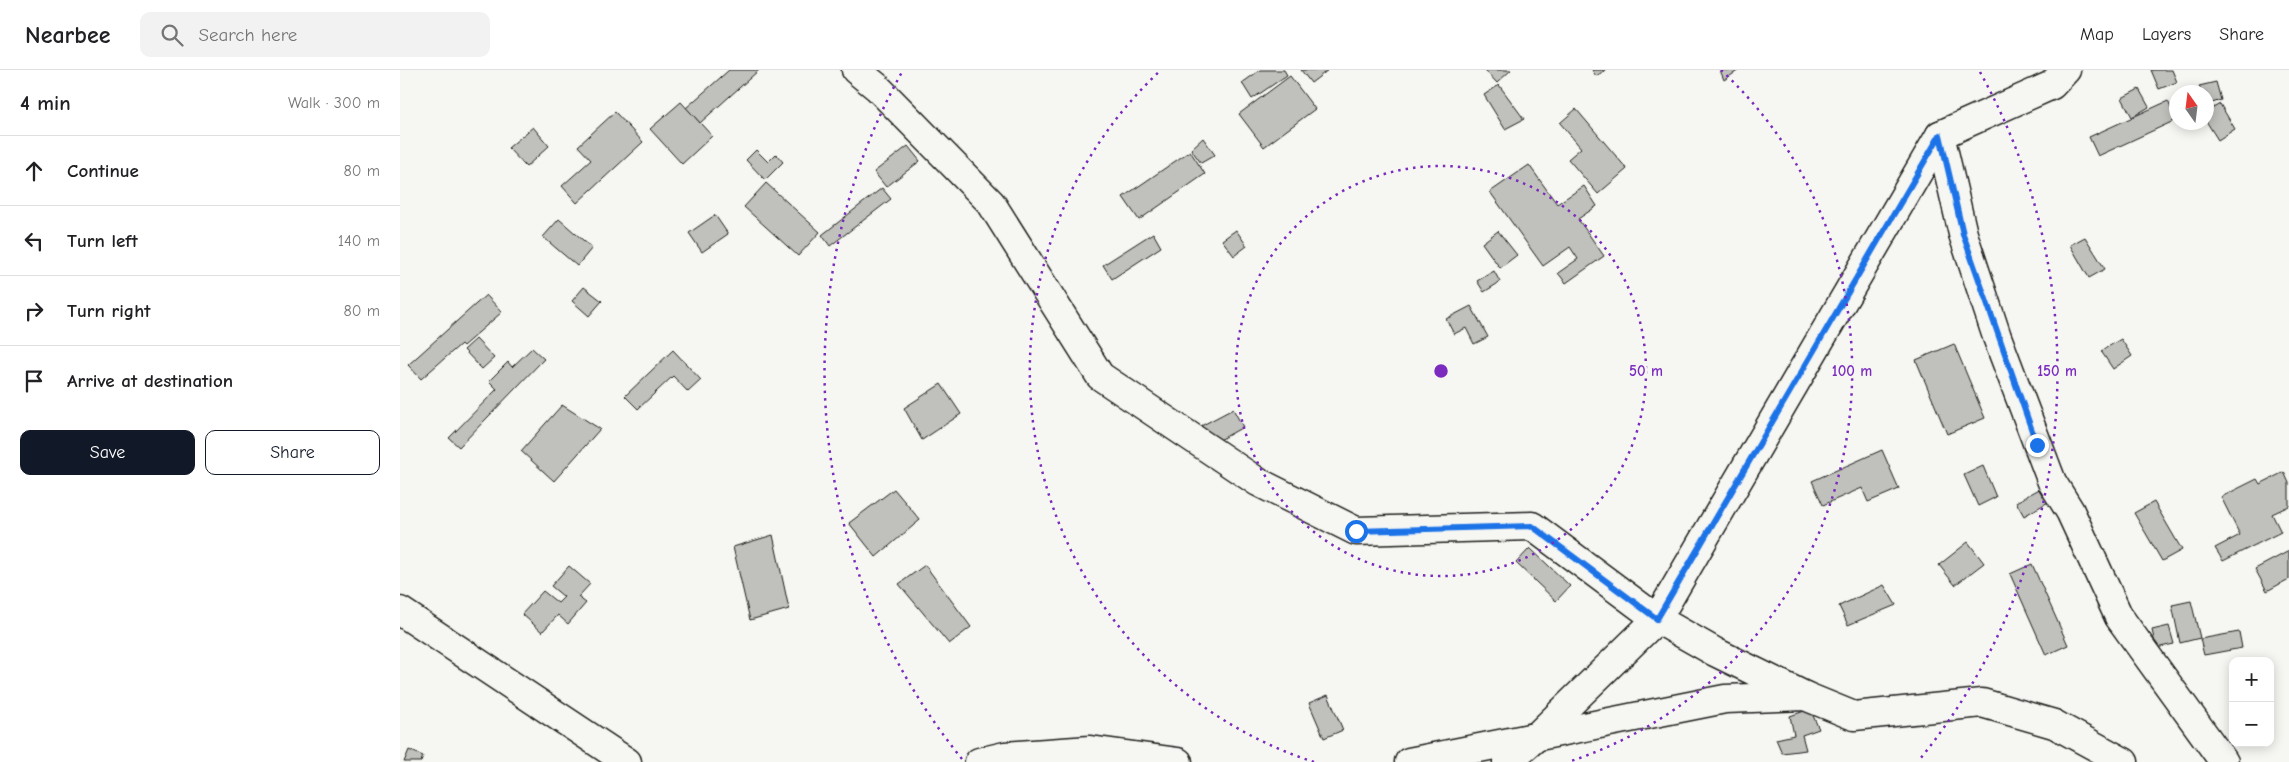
<!DOCTYPE html>
<html lang="en">
<head>
<meta charset="utf-8">
<style>
  :root { --surface:#fff; --page:#f2f2f2; --text:#202124; --muted:#757577; --line:#e0e0e0; --accent:#111827 }
  body { margin:0; font-family:"Comic Neue",sans-serif; background:var(--page); color:var(--text) }
  .controls { position:absolute; right:15px; bottom:15px; display:grid; overflow:hidden; border-radius:10px; box-shadow:0 2px 12px #0003 }
  .controls button { width:45px; height:45px; display:grid; place-items:center; padding:0; border:0; border-bottom:1px solid var(--line); background:var(--surface); color:var(--text); font:25px sans-serif }
  .compass { position:absolute; left:1769px; top:15px; width:45px; height:45px; border-radius:50%; background:var(--surface); box-shadow:0 2px 12px #0003; rotate:346deg }
  .stop { position:absolute; width:15px; height:15px; margin:-11px; border:4px solid #1a73e8; border-radius:50%; background:#fff }
  .stop.end { background:#1a73e8; border-color:#fff; box-shadow:0 1px 5px #0008 }
  .list { margin:0; padding:0; list-style:none }
  h2 { display:flex; justify-content:space-between; align-items:center; height:65px; margin:0; padding:0 20px; font-size:21px }
  h2 small { font-size:16px; font-weight:400; color:var(--muted) }
  .list li { display:grid; grid-template-columns:32px 1fr auto; gap:15px; align-items:center; box-sizing:border-box; height:70px; padding:0 20px; border-top:1px solid var(--line) }
  .list b { display:block; font-size:19px; white-space:nowrap }
  .list em { font-size:16px; font-style:normal; color:var(--muted) }
  .actions { display:flex; gap:10px; padding:15px 20px }
  .actions a { flex:1; padding:11px 0; border:1px solid var(--accent); border-radius:10px; text-align:center; font-size:18px; color:var(--accent) }
  .actions .main { background:var(--accent); color:#fff }
  .icon { flex:none; width:28px; height:28px; fill:none; stroke:currentColor; stroke-width:2; stroke-linecap:round; stroke-linejoin:round }
  .map { position:relative; flex:none; width:1889px; height:692px; overflow:hidden }
  header { display:flex; align-items:center; gap:30px; box-sizing:border-box; height:70px; padding:0 25px; background:var(--surface); border-bottom:1px solid var(--line) }
  header strong { font-size:24px }
  nav { display:flex; gap:28px; margin-inline-start:auto; font-size:18px }
  .search { width:350px; height:45px; background:var(--page); display:flex; align-items:center; gap:12px; box-sizing:border-box; padding:0 18px; border-radius:10px; color:var(--muted); font-size:19px }
  main { display:flex }
  aside { flex:1; background:var(--surface) }
  .map>svg:first-child { display:block }
</style>
</head>
<body>
<header>
<strong>Nearbee</strong>
<div class="search"><svg class="icon" aria-label="search" viewBox="0 0 24 24"><circle cx="10" cy="10" r="6"/><path d="M15 15l6 6"/></svg>Search here</div>
<nav><a>Map</a><a>Layers</a><a>Share</a></nav>
</header>
<main>
<aside>
<h2>4 min<small>Walk · 300 m</small></h2>
<ul class="list">
<li><svg class="icon" aria-label="ahead" viewBox="0 0 24 24"><path d="M12 20V5M6 11l6-6 6 6"/></svg><div><b>Continue</b></div><em>80 m</em></li>
<li><svg class="icon" aria-label="left" viewBox="0 0 24 24"><path d="M17 20v-9H6M10 6l-5 5 5 5"/></svg><div><b>Turn left</b></div><em>140 m</em></li>
<li><svg class="icon" aria-label="right" viewBox="0 0 24 24"><path d="M7 20v-9h11M14 6l5 5-5 5"/></svg><div><b>Turn right</b></div><em>80 m</em></li>
<li><svg class="icon" aria-label="arrive" viewBox="0 0 24 24"><path d="M6 21V4h12l-3 4 3 4H6"/></svg><div><b>Arrive at destination</b></div></li>
</ul>
<div class="actions"><a class="main">Save</a><a>Share</a></div>
</aside>
<div class="map">
<svg width="1889" height="692" viewBox="0 0 1889 692">
  <rect width="100%" height="100%" fill="#f6f6f2"/>
  <filter id="ink" filterUnits="userSpaceOnUse"><feTurbulence type="fractalNoise" baseFrequency=".02" numOctaves="2"/><feDisplacementMap in="SourceGraphic" scale="10" xChannelSelector="R" yChannelSelector="G"/><feConvolveMatrix kernelMatrix="1 2 1 2 8 2 1 2 1" color-interpolation-filters="sRGB"/></filter>
  <g filter="url(#ink)">
    <g fill="#c0c0bd" stroke="#1c1c1c">
      <polygon points="329,0 359,0 300,53 286,38"/>
      <polygon points="860,0 884,0 887,5 852,29 842,13"/>
      <polygon points="901,0 928,0 911,13"/>
      <polygon points="1085,0 1111,0 1097,13"/>
      <polygon points="1192,0 1206,0 1196,6"/>
      <polygon points="1320,0 1339,0 1324,10"/>
      <polygon points="1751,0 1772,0 1777,12 1759,19"/>
      <polygon points="890,6 915,39 864,77 839,44"/>
      <polygon points="1816,12 1821,30 1806,35 1806,22 1801,22 1799,16"/>
      <polygon points="1099,15 1124,49 1105,59 1084,25"/>
      <polygon points="1739,19 1749,37 1732,47 1722,28"/>
      <polygon points="1768,31 1776,50 1698,86 1689,67"/>
      <polygon points="281,32 312,66 282,94 250,59"/>
      <polygon points="1820,34 1835,59 1818,70 1806,51 1806,42"/>
      <polygon points="1176,39 1227,99 1198,124 1168,89 1181,78 1160,53"/>
      <polygon points="215,42 243,72 177,133 162,116 191,90 178,76"/>
      <polygon points="133,57 149,76 126,97 108,78"/>
      <polygon points="803,68 815,85 801,93 791,79"/>
      <polygon points="508,76 520,91 486,117 474,102"/>
      <polygon points="356,80 368,92 376,84 383,92 365,110 346,90"/>
      <polygon points="790,81 805,104 739,150 723,127"/>
      <polygon points="1129,95 1157,134 1184,116 1197,136 1178,149 1204,186 1166,213 1158,203 1178,189 1170,177 1143,196 1090,122"/>
      <polygon points="366,113 420,162 398,186 344,137"/>
      <polygon points="482,118 491,129 430,176 422,165"/>
      <polygon points="315,145 328,164 302,182 289,163"/>
      <polygon points="159,149 192,178 177,196 143,167"/>
      <polygon points="836,160 847,176 834,186 822,170"/>
      <polygon points="1098,161 1117,185 1100,198 1082,173"/>
      <polygon points="753,163 761,177 712,209 703,195"/>
      <polygon points="1685,167 1705,199 1689,208 1670,175"/>
      <polygon points="1094,201 1100,212 1084,222 1077,211"/>
      <polygon points="184,217 202,231 189,246 172,231"/>
      <polygon points="86,225 102,242 63,276 61,274 21,309 8,295"/>
      <polygon points="1071,236 1088,267 1074,274 1066,258 1054,264 1046,249"/>
      <polygon points="76,269 94,288 82,299 64,280"/>
      <polygon points="1721,269 1732,286 1713,299 1701,281"/>
      <polygon points="1554,274 1585,348 1547,364 1516,290"/>
      <polygon points="132,278 144,289 59,377 49,368 97,319 89,311 108,292 112,297"/>
      <polygon points="273,280 301,310 288,322 273,306 238,339 225,326"/>
      <polygon points="541,314 561,344 522,370 504,338"/>
      <polygon points="162,335 200,359 154,411 121,381"/>
      <polygon points="833,339 843,357 809,376 799,357"/>
      <polygon points="1482,380 1499,419 1468,432 1462,418 1423,435 1412,411"/>
      <polygon points="1583,396 1596,427 1578,436 1564,405"/>
      <polygon points="1884,402 1889,413 1889,436 1872,444 1881,462 1823,491 1815,478 1840,465 1821,427 1857,409 1860,414"/>
      <polygon points="1652,412 1650,431 1624,446 1616,432"/>
      <polygon points="494,419 520,450 476,487 449,453"/>
      <polygon points="1754,432 1782,480 1762,491 1734,443"/>
      <polygon points="373,465 389,539 350,550 333,477"/>
      <polygon points="1568,472 1584,493 1555,515 1539,495"/>
      <polygon points="1130,478 1170,516 1156,531 1116,493"/>
      <polygon points="1889,481 1889,509 1867,521 1855,499"/>
      <polygon points="1632,494 1668,575 1646,585 1610,504"/>
      <polygon points="525,495 571,557 549,574 499,514"/>
      <polygon points="169,496 190,514 178,527 186,533 168,554 158,545 142,562 122,544 143,521 158,533 164,527 151,516"/>
      <polygon points="1484,515 1496,535 1448,555 1439,536"/>
      <polygon points="1791,531 1800,568 1780,573 1772,535"/>
      <polygon points="1769,556 1774,574 1756,578 1752,560"/>
      <polygon points="1839,562 1842,578 1804,585 1800,569"/>
      <polygon points="928,625 943,660 924,668 909,633"/>
      <polygon points="1410,639 1419,659 1402,665 1406,680 1382,683 1376,669 1394,665 1390,646"/>
      <polygon points="9,680 23,686 21,692 4,692"/>
    </g>
    <g fill="none" stroke-linecap="round" stroke-linejoin="round">
      <defs>
        <g id="minor">
          <polyline points="456,0 477,17 591,133 700,306 858,412 956,461 1132,456 1257,549 1315,582 1405,626"/>
          <polyline points="1666,0 1652,15 1540,65 1563,164 1597,267 1652,412 1670,441 1719,547 1824,692"/>
          <polyline points="0,541 227,692"/>
          <polyline points="579,692 605,686 690,680 778,692"/>
          <polyline points="1009,692 1325,629 1405,626 1454,646 1582,633 1654,654 1724,692"/>
          <polyline points="1107,692 1136,667 1257,549 1540,65"/>
        </g>
      </defs>
      <use href="#minor" stroke="#1c1c1c" stroke-width="31"/>
      <use href="#minor" stroke="#f6f6f2" stroke-width="28"/>
    </g>
  </g>
  <g fill="none" stroke-linecap="round" stroke-linejoin="round" filter="url(#ink)">
    <polyline stroke="#1a73e8" stroke-width="6" points="956,461 1132,456 1257,549 1540,65 1563,164 1637,375"/>
  </g>
  <g fill="none" stroke="#7b2cbf" stroke-width="2.5" stroke-dasharray="2.5 5">
    <circle cx="1041" cy="301" r="205"/>
    <path d="M914 692A411 411 0 0 1 761 0M1321 0A411 411 0 0 1 1168 692"/>
    <path d="M562 689A616 616 0 0 1 502 2M1580 2A616 616 0 0 1 1520 689"/>
  </g>
  <circle cx="1041" cy="301" r="8" fill="#7b2cbf" stroke="#f6f6f2" stroke-width="2.5"/>
  <g font-size="15" text-anchor="middle" font-weight="bold" fill="#7b2cbf" stroke="#f6f6f2" stroke-width="5" stroke-linejoin="round" paint-order="stroke">
    <text x="1246" y="306">50 m</text>
    <text x="1452" y="306">100 m</text>
    <text x="1657" y="306">150 m</text>
  </g>
</svg>
<div class="controls">
<button>+</button>
<button>−</button>
</div>
<svg class="compass" viewBox="-18 -18 36 36"><path d="M0-13l5 13h-10z" fill="#e53935"/><path d="M0 13l5-13h-10z" fill="#757577"/></svg>
<div class="stop" style="left:956px;top:461px"></div>
<div class="stop end" style="left:1637px;top:375px"></div>
</div>
</main>
</body>
</html>
